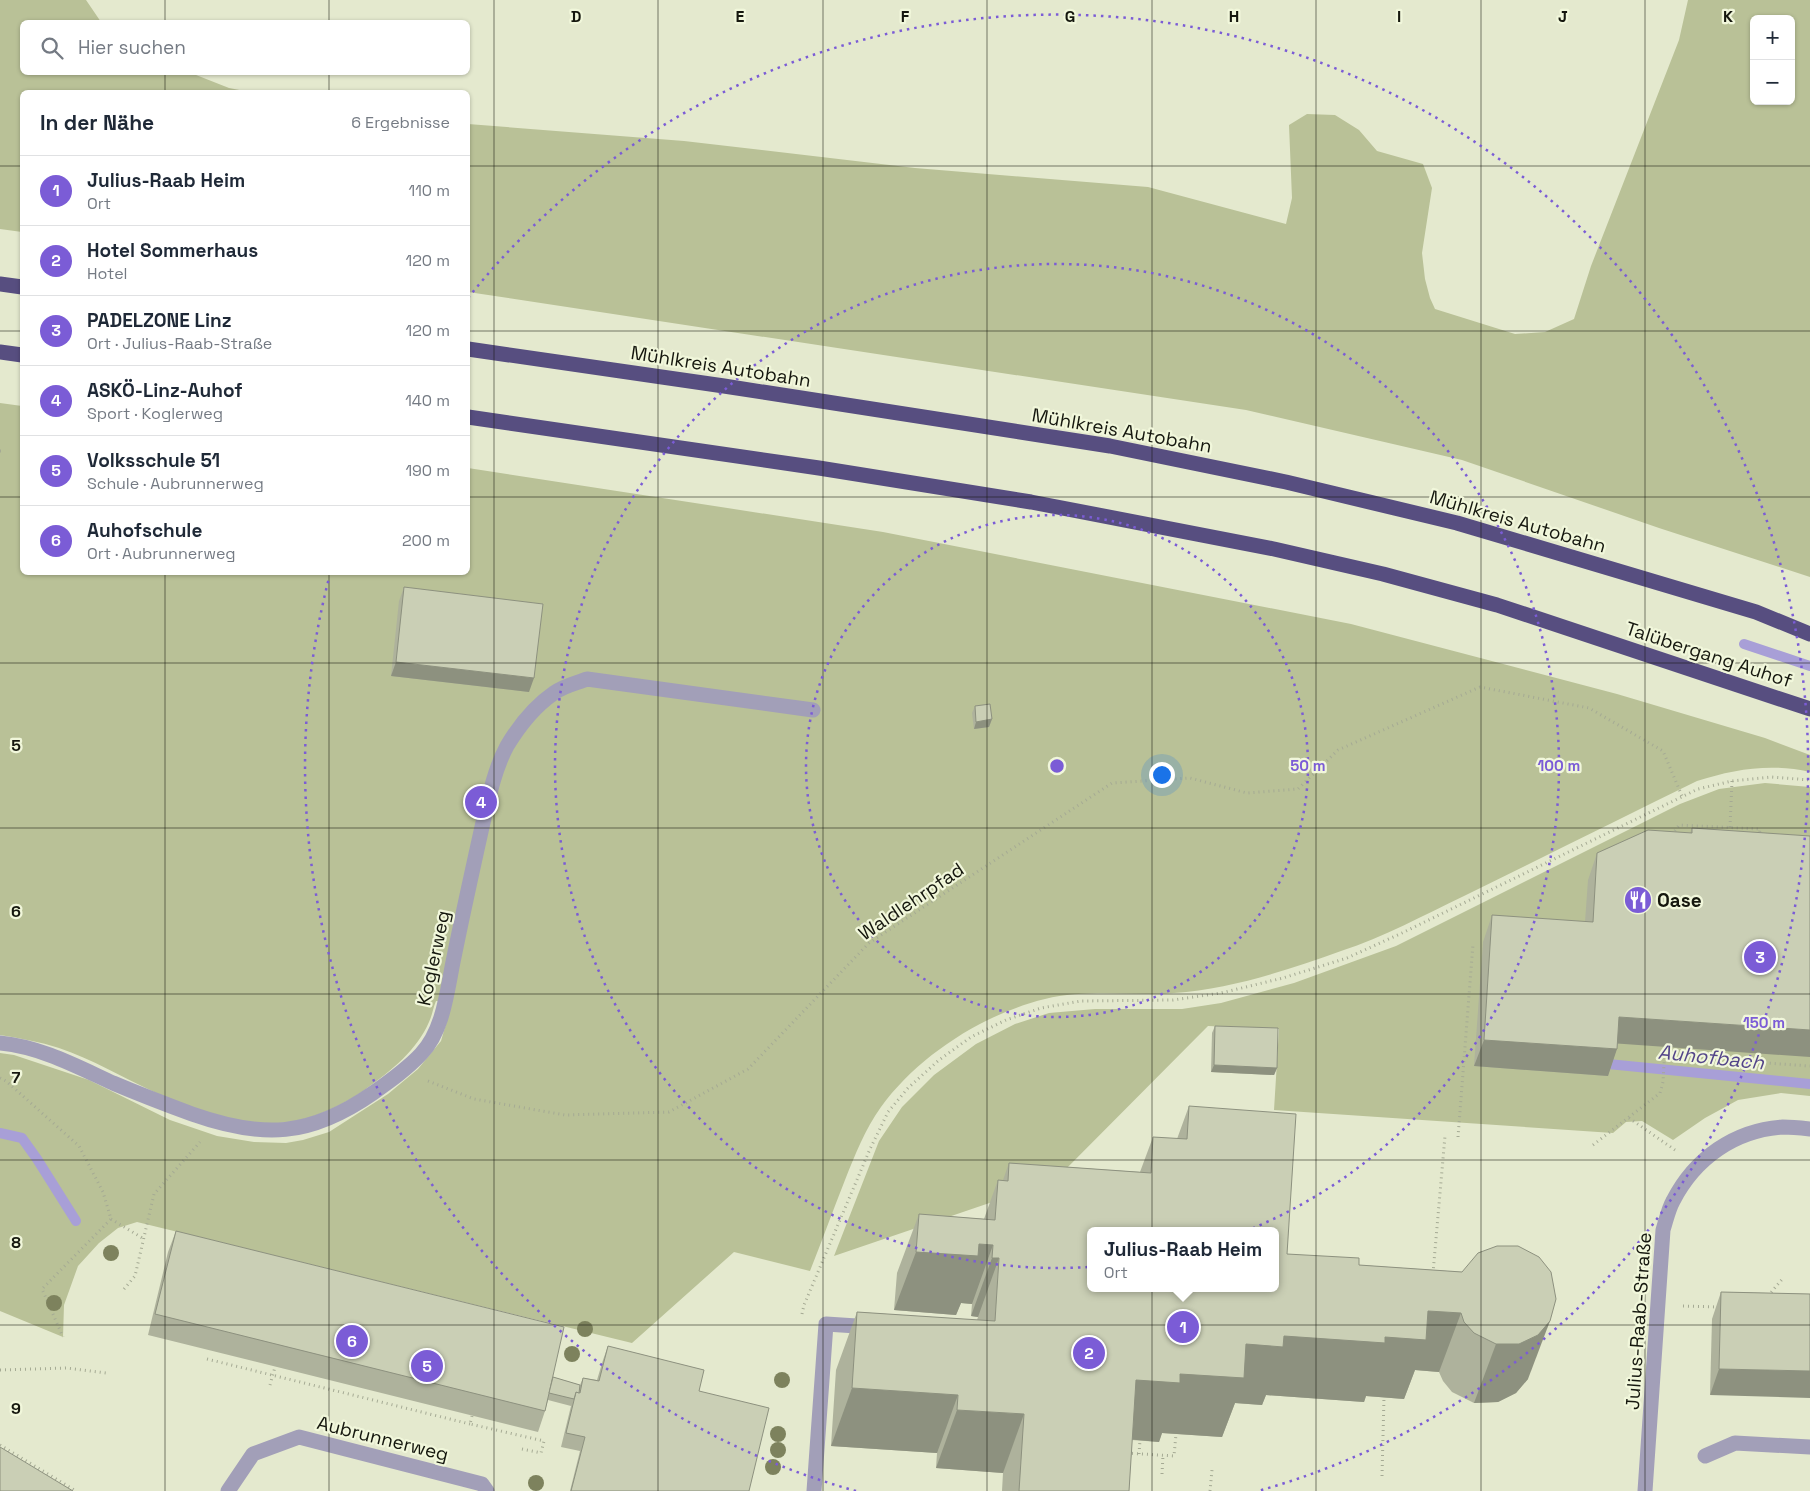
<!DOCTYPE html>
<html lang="de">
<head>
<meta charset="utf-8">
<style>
  :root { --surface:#fff; --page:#f2f2f3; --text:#1f2937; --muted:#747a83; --line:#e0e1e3; --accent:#7b5cd6 }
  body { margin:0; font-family:"Space Grotesk",sans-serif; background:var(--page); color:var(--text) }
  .controls { position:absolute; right:15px; top:15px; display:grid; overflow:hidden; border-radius:8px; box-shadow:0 1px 4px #0004 }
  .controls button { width:45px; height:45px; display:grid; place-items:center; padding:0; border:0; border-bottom:1px solid var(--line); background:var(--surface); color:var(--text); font:25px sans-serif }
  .you { position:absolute; left:1161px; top:774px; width:18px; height:18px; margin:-12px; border:4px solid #fff; border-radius:50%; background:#1a73e8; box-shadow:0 0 0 8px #1a73e833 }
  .badge { display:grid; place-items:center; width:32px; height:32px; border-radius:50%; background:var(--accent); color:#fff; font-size:16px; font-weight:700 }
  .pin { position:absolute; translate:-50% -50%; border:2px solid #fff; box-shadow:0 1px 5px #0006 }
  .popup { position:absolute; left:1087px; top:1227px; width:192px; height:65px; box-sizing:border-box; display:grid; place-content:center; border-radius:8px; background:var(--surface); filter:drop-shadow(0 1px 4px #0005); font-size:16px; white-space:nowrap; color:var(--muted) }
  .popup b { font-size:19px; color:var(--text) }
  .popup::after { content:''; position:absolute; left:50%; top:100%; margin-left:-10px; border:10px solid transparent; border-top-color:var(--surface) }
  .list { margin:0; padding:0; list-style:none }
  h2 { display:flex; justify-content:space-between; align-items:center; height:65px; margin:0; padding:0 20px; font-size:21px }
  h2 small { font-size:16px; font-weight:400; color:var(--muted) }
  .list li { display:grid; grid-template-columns:32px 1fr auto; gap:15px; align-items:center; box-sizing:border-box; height:70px; padding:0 20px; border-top:1px solid var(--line) }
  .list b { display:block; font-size:19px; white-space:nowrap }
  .list p { margin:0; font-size:16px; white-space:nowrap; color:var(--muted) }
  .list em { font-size:16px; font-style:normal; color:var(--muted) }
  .icon { flex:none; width:28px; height:28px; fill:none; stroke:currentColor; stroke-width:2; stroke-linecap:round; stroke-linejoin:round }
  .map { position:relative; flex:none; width:1810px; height:1491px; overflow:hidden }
  .search { position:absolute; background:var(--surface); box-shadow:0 1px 4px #0004; left:20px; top:20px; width:450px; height:55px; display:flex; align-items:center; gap:12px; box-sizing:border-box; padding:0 18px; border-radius:8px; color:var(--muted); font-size:19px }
  .panel { position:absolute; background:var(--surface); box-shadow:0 1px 4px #0004; left:20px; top:90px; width:450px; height:485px; border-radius:8px }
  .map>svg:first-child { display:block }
</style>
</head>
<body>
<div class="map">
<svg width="1810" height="1491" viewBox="0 0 1810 1491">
  <rect width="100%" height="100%" fill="#e4e9ce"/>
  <g fill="#b9c197" fill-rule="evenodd">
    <polygon points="0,0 86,0 101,22 22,22 22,72 191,73 229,88 250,92 22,92 22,232 0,229"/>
    <path d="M 1688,0 L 1810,0 L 1810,577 L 1659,528 L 1462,460 L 1246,410 L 468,292 L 468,124 L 684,141 L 915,168 L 1148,187 L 1286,224 L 1292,198 L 1289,125 L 1307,114 L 1335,115 L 1359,130 L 1377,151 L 1423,164 L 1432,188 L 1422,253 L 1425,279 L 1430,298 L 1435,309 L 1515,334 L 1545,332 L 1574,319 L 1591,266 L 1679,40 ZM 1754,19 L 1791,19 L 1791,101 L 1754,101 Z"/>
    <path d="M 0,403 L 22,406 L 22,572 L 468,572 L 468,468 L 883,532 L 1351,624 L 1617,694 L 1765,738 L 1810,755 L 1810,772 C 1771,763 1734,769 1697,781 C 1619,819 1542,858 1464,896 C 1424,915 1384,937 1341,951 C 1288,970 1231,989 1174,993 C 1132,996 1086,989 1045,999 C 983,1014 918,1056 881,1107 C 865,1129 855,1155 845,1180 C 833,1210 822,1241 810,1271 L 734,1252 L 632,1343 L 137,1222 L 118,1228 L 99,1243 L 78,1266 L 64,1305 L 63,1337 L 0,1311 L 0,1053 L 14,1055 L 89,1080 L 170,1120 L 217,1136 L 254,1142 L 286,1143 L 303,1140 L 329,1132 L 388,1094 L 418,1069 L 441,1041 L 452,1003 L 436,1001 C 433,1008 432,1016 429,1022 C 417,1050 391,1071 367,1088 C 349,1102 318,1117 295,1121 C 248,1130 195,1111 152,1091 C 122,1077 92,1059 59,1048 C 40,1042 20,1038 0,1035 Z"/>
    <polygon points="1765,783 1810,787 1810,1096 1781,1093 1738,1100 1705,1118 1673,1140 1642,1121 1626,1122 1613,1133 1274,1110 1279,1029 1208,1026 1054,1181 834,1256 879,1141 902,1107 934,1075 976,1044 1015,1024 1049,1013 1095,1009 1182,1009 1221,1003 1294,983 1396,946 1680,804 1719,789"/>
  </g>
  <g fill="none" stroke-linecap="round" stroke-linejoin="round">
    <g stroke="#a89fd7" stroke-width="10">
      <polyline points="1744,644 1810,666"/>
      <polyline points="1608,1064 1810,1084"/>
      <polyline points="0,1133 22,1138 37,1159 76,1221"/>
    </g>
    <g stroke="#a5aa94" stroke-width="3" stroke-dasharray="1 4" stroke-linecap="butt">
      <polyline points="0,451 3,451"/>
      <polyline points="1730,827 1732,781"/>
      <polyline points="1672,835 1679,825 1760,829 1759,836"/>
      <polyline points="1665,1056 1810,1066"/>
      <polyline points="0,1078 6,1081 79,1146 103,1192 111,1219 42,1289 63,1337"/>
      <polyline points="428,1081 474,1099 565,1115 669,1112 748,1069 869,943 1112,783 1190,778 1247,793 1298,789 1338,750 1480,687 1589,708 1663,751 1682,796"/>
      <polyline points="1629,1118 1675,1150"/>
      <polyline points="1458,1137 1473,944"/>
      <polyline points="1593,1145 1660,1093 1663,1082 1665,1047"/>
      <polyline points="111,1219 144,1239"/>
      <polyline points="1433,1273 1445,1136"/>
      <polyline points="124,1289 135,1276 154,1194 200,1142"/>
      <polyline points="1768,1296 1784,1277"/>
      <polyline points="1683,1306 1718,1307"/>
      <polyline points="802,1314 804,1305 870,1149 888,1112 908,1088 939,1060 971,1037 1006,1020 1041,1008 1081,1001 1173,1000 1221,993 1283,978 1347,958 1402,933 1698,789 1732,781 1771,777 1810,780"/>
      <polyline points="207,1359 470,1424"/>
      <polyline points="0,1370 67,1368 106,1373"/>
      <polyline points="270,1385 275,1367"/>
      <polyline points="472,1416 470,1424 544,1441 541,1453 522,1449"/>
      <polyline points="0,1445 76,1491"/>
      <polyline points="1127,1453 1174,1456 1176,1434"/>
      <polyline points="1139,1454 1140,1440"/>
      <polyline points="1162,1474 1163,1455"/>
      <polyline points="1382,1476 1384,1397"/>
      <polyline points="1210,1491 1212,1470"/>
    </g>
    <g stroke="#a29fb8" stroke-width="15">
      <path d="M 0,1043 C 41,1047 76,1066 113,1083 C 139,1094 165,1104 192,1114 C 263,1139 310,1137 373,1093 C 390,1081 407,1069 421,1054 C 443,1031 447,992 453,962 C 462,917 472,872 482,827 C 488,801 494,770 507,746 C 519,726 535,706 554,693 C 563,686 577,683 587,679 L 813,710"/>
      <polyline points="1705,1456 1735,1443 1810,1447"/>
      <polyline points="228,1491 253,1454 299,1437 482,1484 487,1491"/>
      <polyline points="814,1491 826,1324 872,1327"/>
      <path d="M 1645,1491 L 1663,1230 C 1666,1221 1668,1210 1673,1201 C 1695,1158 1735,1130 1783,1127 C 1792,1127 1801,1128 1810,1129"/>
    </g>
    <g stroke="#574e80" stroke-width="15">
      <polyline points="0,284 22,287"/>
      <polyline points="468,349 724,386 1110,446 1286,482 1457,523 1756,612 1810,634"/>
      <polyline points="0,352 22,355"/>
      <polyline points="468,417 819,468 1031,502 1274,549 1383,574 1497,605 1810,709"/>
    </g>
  </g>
  <g fill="#7d825d">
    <circle cx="111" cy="1253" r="8"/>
    <circle cx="54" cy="1303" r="8"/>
    <circle cx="585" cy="1329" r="8"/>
    <circle cx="572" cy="1354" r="8"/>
    <circle cx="782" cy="1380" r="8"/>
    <circle cx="778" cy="1434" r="8"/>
    <circle cx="778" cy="1450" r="8"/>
    <circle cx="773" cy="1467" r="8"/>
    <circle cx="536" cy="1483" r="8"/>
  </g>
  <g fill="#aeb29c">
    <polygon points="404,587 529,692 391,676 399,601"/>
    <polygon points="975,706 992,719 989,727 974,729 972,713"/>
    <polygon points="1692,828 1810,836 1618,1044 1608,1076 1474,1066 1483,942 1492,915 1585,922 1588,880 1597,853 1690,833"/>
    <polygon points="1215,1026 1277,1068 1274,1075 1211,1072 1212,1033"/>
    <polygon points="1189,1106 1287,1254 1359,1265 1462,1272 1528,1379 1516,1393 1498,1402 1474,1403 1452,1392 1443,1381 1439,1372 1415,1370 1404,1399 1366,1396 1364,1402 1266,1395 1262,1405 1235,1403 1222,1437 1162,1433 1159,1442 1132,1440 1129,1491 1002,1491 1003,1473 936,1468 937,1453 831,1446 836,1370 857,1312 977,1320 978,1317 971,1316 972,1304 961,1303 956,1315 894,1310 897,1273 919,1214 984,1219 998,1180 1003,1180 1009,1163 1140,1172 1153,1137 1177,1139"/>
    <polygon points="176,1231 553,1377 580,1385 583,1378 597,1380 603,1360 608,1346 699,1391 749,1491 570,1491 580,1451 561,1447 571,1406 548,1400 545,1411 538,1432 148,1335 168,1252"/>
    <polygon points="1721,1292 1810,1294 1710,1395 1712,1319"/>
  </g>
  <g fill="#8d917f">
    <polygon points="396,662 534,678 529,692 391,676"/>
    <polygon points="992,719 989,727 974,729 976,722"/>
    <polygon points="1619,1017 1810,1030 1810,1057 1610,1043"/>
    <polygon points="1484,1040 1617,1049 1608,1076 1474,1066"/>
    <polygon points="1214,1065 1277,1068 1274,1075 1211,1072"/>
    <polygon points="979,1244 993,1245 972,1304 961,1303 956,1315 894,1310 916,1252"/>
    <polygon points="992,1258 999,1258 978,1317 971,1316"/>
    <polygon points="1428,1311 1461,1313 1439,1372 1415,1370 1404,1399 1366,1396 1364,1402 1266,1395 1262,1405 1235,1403 1222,1437 1162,1433 1159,1442 1115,1438 1136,1380 1180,1374 1246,1344 1284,1336 1385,1337"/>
    <polygon points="1550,1321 1528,1379 1516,1393 1498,1402 1474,1403 1496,1344"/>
    <polygon points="1719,1369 1810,1371 1810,1398 1710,1395"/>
    <polygon points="852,1388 958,1395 937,1453 831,1446"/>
    <polygon points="957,1410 1024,1414 1003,1473 936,1468"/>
  </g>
  <g fill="#cacfb5" stroke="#8d917f" fill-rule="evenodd">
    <polygon points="404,587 543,604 534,678 396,662"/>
    <polygon points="990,704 992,719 976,722 975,706"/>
    <polygon points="1692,828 1810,836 1810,1030 1619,1017 1617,1049 1484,1040 1492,915 1593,922 1597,853 1648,830 1692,833"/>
    <polygon points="1215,1026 1278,1028 1277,1068 1214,1065"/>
    <path d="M 1189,1106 L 1296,1114 L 1287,1254 L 1359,1258 L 1359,1265 L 1462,1272 L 1478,1253 L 1497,1246 L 1518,1246 L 1539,1257 L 1551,1272 L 1556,1299 L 1550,1321 L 1538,1335 L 1519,1344 L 1496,1344 L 1474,1333 L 1464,1322 L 1461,1313 L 1428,1311 L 1426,1340 L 1385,1337 L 1385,1343 L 1284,1336 L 1283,1347 L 1246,1344 L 1244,1378 L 1180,1374 L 1180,1383 L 1136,1380 L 1129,1491 L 1019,1491 L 1024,1414 L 957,1410 L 958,1395 L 852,1388 L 857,1312 L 995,1321 L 999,1258 L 992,1258 L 993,1245 L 979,1244 L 978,1256 L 916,1252 L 919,1214 L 995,1220 L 998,1180 L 1008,1181 L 1009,1163 L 1151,1173 L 1153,1137 L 1187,1139 ZM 1090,1231 L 1276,1231 L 1276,1288 L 1090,1288 Z"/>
    <polygon points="176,1231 564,1327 545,1411 155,1314"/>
    <polygon points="1721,1292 1810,1294 1810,1371 1719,1369"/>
    <polygon points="608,1346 704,1370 699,1391 769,1408 749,1491 571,1491 585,1437 566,1433 576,1392 580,1393 583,1378 599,1381"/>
    <polygon points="553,1377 580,1385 579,1393 576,1392 574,1399 549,1393"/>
    <polygon points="0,1447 73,1491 0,1491"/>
  </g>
  <path fill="none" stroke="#15170e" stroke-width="1" stroke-opacity="0.55" d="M 165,0 L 165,22M 329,0 L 329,22M 494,0 L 494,1491M 658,0 L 658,1491M 823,0 L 823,1491M 987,0 L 987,1491M 1152,0 L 1152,1491M 1316,0 L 1316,1491M 1481,0 L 1481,1491M 1645,0 L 1645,1491M 165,72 L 165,92M 329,72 L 329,92M 0,166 L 22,166M 468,166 L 1810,166M 0,331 L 22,331M 468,331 L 1810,331M 0,497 L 22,497M 468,497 L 1810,497M 165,572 L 165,1491M 329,572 L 329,1491M 0,663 L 1810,663M 0,828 L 1810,828M 0,994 L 1810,994M 0,1160 L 1810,1160M 0,1325 L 1810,1325"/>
  <g fill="none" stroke="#7b5cd6" stroke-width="2.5" stroke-dasharray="2.5 5">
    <circle cx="1057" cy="766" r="251"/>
    <circle cx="1057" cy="766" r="502"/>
    <path d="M856 1491A752 752 0 0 1 329 578M468 298A752 752 0 1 1 1258 1491"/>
  </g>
  <defs>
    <symbol id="restaurant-disc" viewBox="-11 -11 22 22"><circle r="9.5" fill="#7b5cd6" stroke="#f1f7db"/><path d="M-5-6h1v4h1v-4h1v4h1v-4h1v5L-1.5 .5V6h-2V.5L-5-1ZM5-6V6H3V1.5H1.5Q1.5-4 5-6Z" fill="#fff"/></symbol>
  </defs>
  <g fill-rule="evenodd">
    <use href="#restaurant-disc" x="1622" y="884" width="32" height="32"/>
  </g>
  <g text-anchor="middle" stroke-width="4.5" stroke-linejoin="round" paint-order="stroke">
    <g font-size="19" fill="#15170e" stroke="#f1f7db">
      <text transform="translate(721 366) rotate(9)" y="7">Mühlkreis Autobahn</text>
      <text transform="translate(1122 430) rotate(10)" y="7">Mühlkreis Autobahn</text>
      <text transform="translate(1518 521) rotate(16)" y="7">Mühlkreis Autobahn</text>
      <text transform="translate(1709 654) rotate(18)" y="7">Talübergang Auhof</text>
      <text transform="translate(911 901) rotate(-34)" y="7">Waldlehrpfad</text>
      <text transform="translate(433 958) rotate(-78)" y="7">Koglerweg</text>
      <text transform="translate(1638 1321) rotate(-86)" y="7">Julius-Raab-Straße</text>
      <text transform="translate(383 1438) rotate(14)" y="7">Aubrunnerweg</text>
    </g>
    <g font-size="19" font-weight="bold" fill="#15170e" stroke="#f1f7db" text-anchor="start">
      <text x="1657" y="907">Oase</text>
    </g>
    <g font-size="20" font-style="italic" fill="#534589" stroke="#f1f7db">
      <text transform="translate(1711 1057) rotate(6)" y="7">Auhofbach</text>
    </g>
  </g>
  <g font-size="16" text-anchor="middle" font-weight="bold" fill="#15170e" stroke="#f1f7db" stroke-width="4.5" stroke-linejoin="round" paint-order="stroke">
    <text x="576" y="22">D</text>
    <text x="740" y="22">E</text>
    <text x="905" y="22">F</text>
    <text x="1070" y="22">G</text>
    <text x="1234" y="22">H</text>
    <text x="1399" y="22">I</text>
    <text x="1563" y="22">J</text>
    <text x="1728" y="22">K</text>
    <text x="16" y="751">5</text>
    <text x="16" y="917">6</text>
    <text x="16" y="1083">7</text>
    <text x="16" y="1248">8</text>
    <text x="16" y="1414">9</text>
  </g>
  <circle cx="1057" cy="766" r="8" fill="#7b5cd6" stroke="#f1f7db" stroke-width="2.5"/>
  <g font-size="15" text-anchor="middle" font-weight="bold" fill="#7b5cd6" stroke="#f1f7db" stroke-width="4.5" stroke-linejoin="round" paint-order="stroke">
    <text x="1308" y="771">50 m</text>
    <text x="1559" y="771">100 m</text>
    <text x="1764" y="1028">150 m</text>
  </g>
</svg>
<div class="controls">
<button>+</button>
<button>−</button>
</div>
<div class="you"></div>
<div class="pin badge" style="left:1183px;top:1327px">1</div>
<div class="popup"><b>Julius-Raab Heim</b>Ort</div>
<div class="pin badge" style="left:1089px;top:1353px">2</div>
<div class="pin badge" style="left:1760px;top:957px">3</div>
<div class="pin badge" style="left:481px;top:802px">4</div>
<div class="pin badge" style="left:427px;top:1366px">5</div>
<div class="pin badge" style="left:352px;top:1341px">6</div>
<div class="search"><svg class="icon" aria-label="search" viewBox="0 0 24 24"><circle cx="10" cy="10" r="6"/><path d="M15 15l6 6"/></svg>Hier suchen</div>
<section class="panel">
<h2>In der Nähe<small>6 Ergebnisse</small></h2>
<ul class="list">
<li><span class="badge">1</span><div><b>Julius-Raab Heim</b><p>Ort</p></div><em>110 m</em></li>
<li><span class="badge">2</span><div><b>Hotel Sommerhaus</b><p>Hotel</p></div><em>120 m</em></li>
<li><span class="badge">3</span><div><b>PADELZONE Linz</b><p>Ort · Julius-Raab-Straße</p></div><em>120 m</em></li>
<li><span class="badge">4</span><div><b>ASKÖ-Linz-Auhof</b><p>Sport · Koglerweg</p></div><em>140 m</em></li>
<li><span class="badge">5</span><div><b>Volksschule 51</b><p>Schule · Aubrunnerweg</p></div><em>190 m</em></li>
<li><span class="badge">6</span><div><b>Auhofschule</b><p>Ort · Aubrunnerweg</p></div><em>200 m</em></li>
</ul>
</section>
</div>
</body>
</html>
